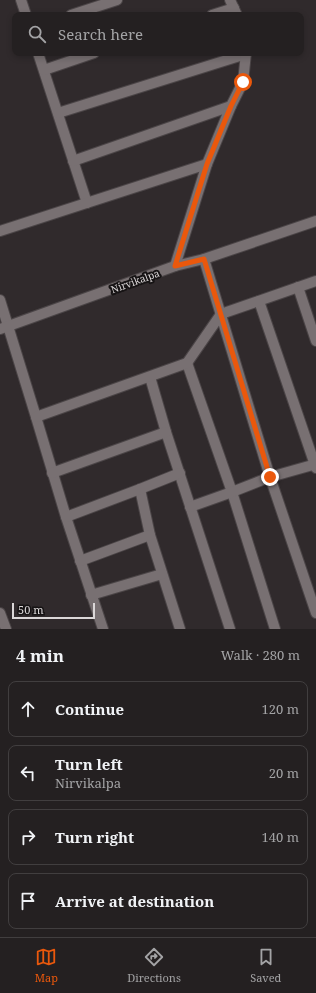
<!DOCTYPE html>
<html lang="en">
<head>
<meta charset="utf-8">
<style>
  :root { --surface:#242021; --page:#302d2e; --text:#f1f3f6; --muted:#a3a3a5; --line:#413e3f; --accent:#ea580c }
  body { margin:0; font-family:"Noto Serif",serif; background:var(--page); color:var(--text) }
  .scale { position:absolute; left:12px; bottom:10px; width:83px; box-sizing:border-box; padding-left:4px; border:2px solid #dbd7d8; border-top:0; font-size:11px; line-height:14px; white-space:nowrap; color:#dbd7d8; -webkit-text-stroke:3px #161314; paint-order:stroke }
  .stop { position:absolute; width:12px; height:12px; margin:-9px; border:3px solid #ea580c; border-radius:50%; background:#fff }
  .stop.end { background:#ea580c; border-color:#fff; box-shadow:0 1px 4px #0008 }
  .list { margin:0; padding:0; list-style:none }
  h2 { display:flex; justify-content:space-between; align-items:center; height:52px; margin:0; padding:0 16px; font-size:17px }
  h2 small { font-size:13px; font-weight:400; color:var(--muted) }
  .list li { display:grid; grid-template-columns:26px 1fr auto; gap:12px; align-items:center; box-sizing:border-box; height:56px; margin:0 8px 8px; padding:0 8px; border:1px solid var(--line); border-radius:8px }
  .list b { display:block; font-size:15px; white-space:nowrap }
  .list p { margin:0; font-size:13px; white-space:nowrap; color:var(--muted) }
  .list em { font-size:13px; font-style:normal; color:var(--muted) }
  .icon { flex:none; width:22px; height:22px; fill:none; stroke:currentColor; stroke-width:2; stroke-linecap:round; stroke-linejoin:round }
  .map { position:relative; flex:none; width:316px; height:629px; overflow:hidden }
  .search { position:absolute; background:var(--surface); box-shadow:0 2px 6px #0003; left:12px; right:12px; top:12px; height:44px; display:flex; align-items:center; gap:10px; box-sizing:border-box; padding:0 14px; border-radius:8px; color:var(--muted); font-size:15px }
  .sheet { height:308px; background:var(--surface) }
  nav { display:flex; justify-content:space-around; align-items:center; box-sizing:border-box; height:56px; border-top:1px solid var(--line); background:var(--surface); font-size:11px; color:var(--muted) }
  nav a { display:grid; justify-items:center; gap:2px }
  nav .on { color:var(--accent) }
  .map>svg:first-child { display:block }
</style>
</head>
<body>
<div class="map">
<svg width="316" height="629" viewBox="0 0 316 629">
  <rect width="100%" height="100%" fill="#302a2c"/>
  <g fill="none" stroke-linecap="round" stroke-linejoin="round">
    <defs>
      <g id="street">
        <polyline points="21,0 26,15"/>
        <polyline points="230,0 237,15"/>
        <polyline points="71,15 117,0"/>
        <polyline points="212,15 234,8"/>
        <polyline points="38,53 87,203"/>
        <polyline points="44,70 94,53"/>
        <polyline points="58,113 246,54"/>
        <polyline points="73,161 231,106"/>
        <polyline points="0,231 207,164"/>
        <polyline points="204,259 270,477 316,613"/>
        <polyline points="175,266 207,164 231,106 243,82 246,53"/>
        <polyline points="298,287 316,341"/>
        <polyline points="0,300 36,417 66,517 103,629"/>
        <polyline points="259,301 316,468"/>
        <polyline points="0,329 175,266 204,259 316,221"/>
        <polyline points="187,363 232,492 275,629"/>
        <polyline points="150,377 166,432 230,629"/>
        <polyline points="36,417 187,363 221,314 316,281"/>
        <polyline points="52,473 166,432"/>
        <polyline points="140,489 150,535 180,629"/>
        <polyline points="190,507 232,492 270,477 316,464"/>
        <polyline points="66,517 140,489 180,473"/>
        <polyline points="80,561 150,535"/>
        <polyline points="91,595 162,574"/>
        <polyline points="0,613 6,629"/>
      </g>
    </defs>
    <use href="#street" stroke="#4b4547" stroke-width="12"/>
    <use href="#street" stroke="#787072" stroke-width="10"/>
  </g>
  <g fill="none" stroke-linecap="round" stroke-linejoin="round">
    <polyline stroke="#ea580c" stroke-width="5" points="243,82 231,106 207,164 175,266 204,259 270,477"/>
  </g>
  <g text-anchor="middle" stroke-width="4" stroke-linejoin="round" paint-order="stroke">
    <g font-size="10" fill="#dbd7d8" stroke="#161314">
      <text transform="translate(135 281) rotate(-20)" y="4">Nirvikalpa</text>
    </g>
  </g>
</svg>
<div class="scale">50 m</div>
<div class="stop" style="left:243px;top:82px"></div>
<div class="stop end" style="left:270px;top:477px"></div>
<div class="search"><svg class="icon" aria-label="search" viewBox="0 0 24 24"><circle cx="10" cy="10" r="6"/><path d="M15 15l6 6"/></svg>Search here</div>
</div>
<section class="sheet">
<h2>4 min<small>Walk · 280 m</small></h2>
<ul class="list">
<li><svg class="icon" aria-label="ahead" viewBox="0 0 24 24"><path d="M12 20V5M6 11l6-6 6 6"/></svg><div><b>Continue</b></div><em>120 m</em></li>
<li><svg class="icon" aria-label="left" viewBox="0 0 24 24"><path d="M17 20v-9H6M10 6l-5 5 5 5"/></svg><div><b>Turn left</b><p>Nirvikalpa</p></div><em>20 m</em></li>
<li><svg class="icon" aria-label="right" viewBox="0 0 24 24"><path d="M7 20v-9h11M14 6l5 5-5 5"/></svg><div><b>Turn right</b></div><em>140 m</em></li>
<li><svg class="icon" aria-label="arrive" viewBox="0 0 24 24"><path d="M6 21V4h12l-3 4 3 4H6"/></svg><div><b>Arrive at destination</b></div></li>
</ul>
</section>
<nav>
<a class="on"><svg class="icon" aria-label="map" viewBox="0 0 24 24"><path d="M3 6l6-2 6 2 6-2v14l-6 2-6-2-6 2zM9 4v14M15 6v14"/></svg>Map</a>
<a><svg class="icon" aria-label="directions" viewBox="0 0 24 24"><path d="M12 3l9 9-9 9-9-9zM9 14v-3h6M13 9l2 2-2 2"/></svg>Directions</a>
<a><svg class="icon" aria-label="saved" viewBox="0 0 24 24"><path d="M7 4h10v16l-5-4-5 4z"/></svg>Saved</a>
</nav>
</body>
</html>
